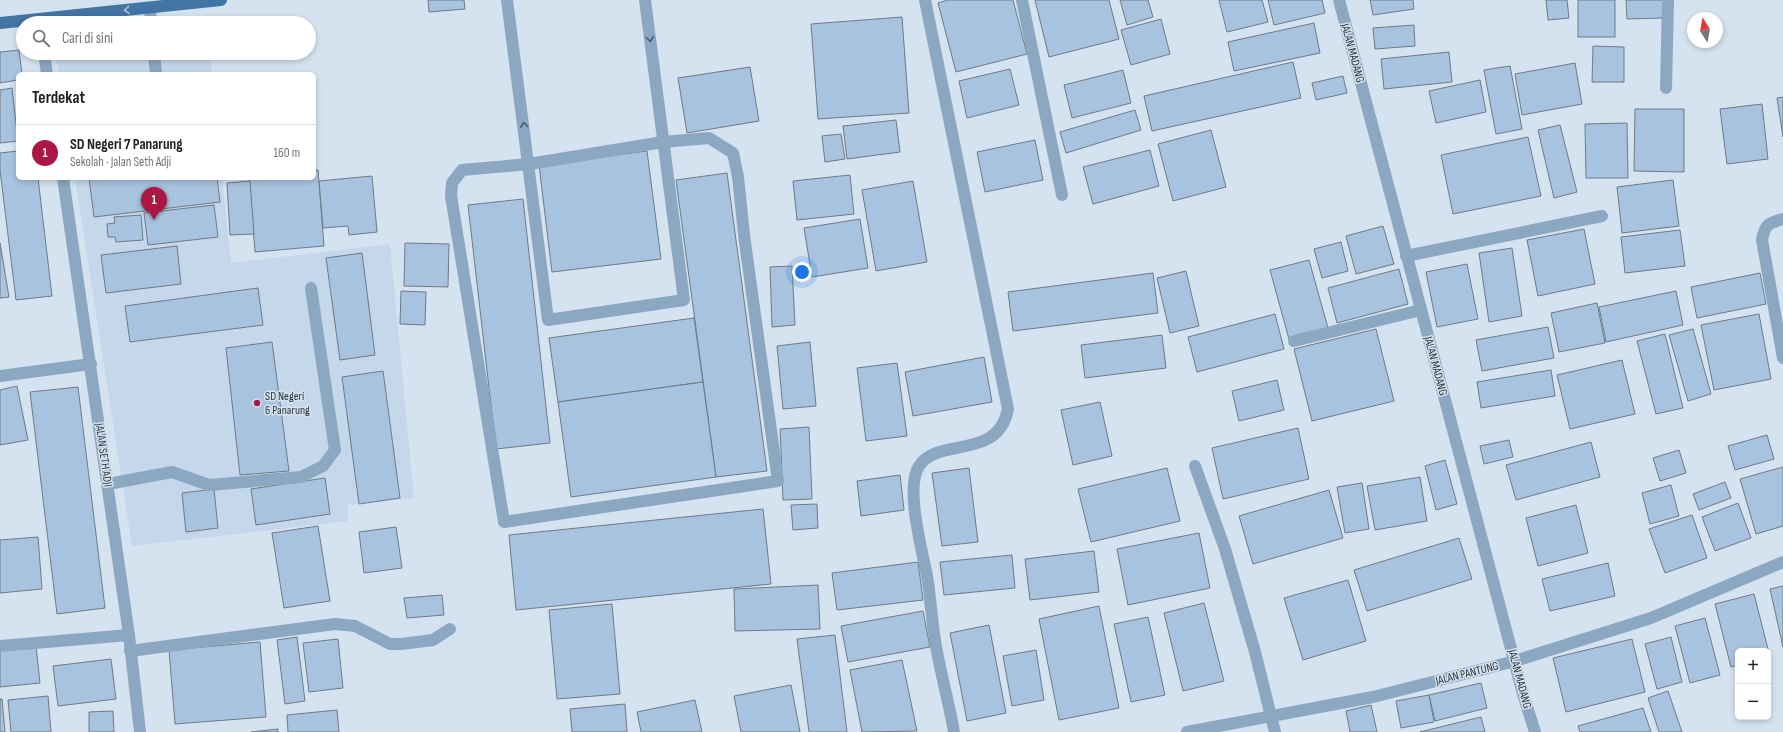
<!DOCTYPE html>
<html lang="id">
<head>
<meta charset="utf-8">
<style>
  :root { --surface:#fff; --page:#f6f6f6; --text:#202124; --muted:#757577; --line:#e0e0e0; --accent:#ab1644 }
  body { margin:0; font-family:"Sofia Sans Condensed",sans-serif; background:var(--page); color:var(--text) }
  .controls { position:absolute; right:12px; bottom:12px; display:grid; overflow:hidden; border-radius:6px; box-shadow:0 2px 6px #0003 }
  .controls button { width:36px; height:36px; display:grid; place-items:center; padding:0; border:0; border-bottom:1px solid var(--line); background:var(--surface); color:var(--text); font:20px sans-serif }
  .compass { position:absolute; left:1687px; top:12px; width:36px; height:36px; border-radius:50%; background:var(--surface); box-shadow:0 2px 6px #0003; rotate:349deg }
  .you { position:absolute; left:802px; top:272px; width:14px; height:14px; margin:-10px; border:3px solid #fff; border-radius:50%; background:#1a73e8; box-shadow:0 0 0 6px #1a73e833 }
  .badge { display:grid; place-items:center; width:26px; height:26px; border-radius:50%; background:var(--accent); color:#fff; font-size:13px; font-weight:700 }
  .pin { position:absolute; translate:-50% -33px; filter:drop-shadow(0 1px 2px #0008) }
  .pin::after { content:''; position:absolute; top:21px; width:14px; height:12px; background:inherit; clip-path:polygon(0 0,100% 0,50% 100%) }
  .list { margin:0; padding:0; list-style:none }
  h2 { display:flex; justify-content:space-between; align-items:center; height:52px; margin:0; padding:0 16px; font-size:17px }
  h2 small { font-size:13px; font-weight:400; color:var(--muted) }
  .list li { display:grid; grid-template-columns:26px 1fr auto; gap:12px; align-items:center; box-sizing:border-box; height:56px; padding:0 16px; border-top:1px solid var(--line) }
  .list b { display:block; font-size:15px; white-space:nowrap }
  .list p { margin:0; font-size:13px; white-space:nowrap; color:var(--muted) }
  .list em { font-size:13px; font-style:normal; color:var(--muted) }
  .icon { flex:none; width:22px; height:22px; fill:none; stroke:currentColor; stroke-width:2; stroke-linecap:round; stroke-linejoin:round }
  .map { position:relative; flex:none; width:1783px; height:732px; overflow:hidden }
  .search { position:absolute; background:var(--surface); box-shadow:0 2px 6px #0003; left:16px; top:16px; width:300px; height:44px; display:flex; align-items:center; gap:10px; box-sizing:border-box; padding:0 14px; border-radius:22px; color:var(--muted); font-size:15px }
  .panel { position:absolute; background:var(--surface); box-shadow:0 2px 6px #0003; left:16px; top:72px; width:300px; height:108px; border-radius:6px }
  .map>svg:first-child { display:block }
</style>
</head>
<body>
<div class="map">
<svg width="1783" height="732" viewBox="0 0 1783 732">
  <rect width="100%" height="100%" fill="#d5e3f0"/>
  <g fill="#c5d7ea">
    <polygon points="55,53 210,53 212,74 59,74"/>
    <polygon points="75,178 222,178 231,263 390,244 414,498 348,505 348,521 132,546"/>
  </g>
  <g fill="#a8c3df" stroke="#6e7a86">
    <polygon points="428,0 464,0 465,9 429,12"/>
    <polygon points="948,0 1013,0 1027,54 956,72 938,3"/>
    <polygon points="1035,0 1109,0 1119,39 1049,57"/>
    <polygon points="1120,0 1148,0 1153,17 1127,25"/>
    <polygon points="1219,0 1262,0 1268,22 1227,32"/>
    <polygon points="1268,0 1322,0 1325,13 1274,25"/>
    <polygon points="1370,0 1413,0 1414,9 1373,15"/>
    <polygon points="1546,0 1567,0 1569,18 1548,20"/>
    <rect x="1578" y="0" width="37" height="37"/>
    <polygon points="1626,0 1663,0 1664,18 1627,19"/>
    <polygon points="902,17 909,113 818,119 811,24"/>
    <polygon points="1161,19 1170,54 1131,65 1121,30"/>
    <polygon points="1314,23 1320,53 1234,71 1228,42"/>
    <polygon points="1414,25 1415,46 1375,49 1373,28"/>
    <polygon points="1593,46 1624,47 1624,82 1592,82"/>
    <polygon points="19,50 22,74 18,74 18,80 0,83 0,52"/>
    <polygon points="1449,52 1452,82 1384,89 1381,59"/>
    <polygon points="1293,62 1301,98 1152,131 1144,96"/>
    <polygon points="1575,63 1582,104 1522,115 1515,74"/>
    <polygon points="1510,66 1522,129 1496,134 1484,70"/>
    <polygon points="750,67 759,121 687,133 678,78"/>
    <polygon points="1010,69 1019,105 967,118 959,81"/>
    <polygon points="1123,70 1131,103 1072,118 1064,85"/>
    <polygon points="1343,76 1347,93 1316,100 1312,83"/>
    <polygon points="1480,80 1486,112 1436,123 1429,91"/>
    <polygon points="12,88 18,141 0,143 0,90"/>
    <polygon points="1783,97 1783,137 1777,98"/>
    <polygon points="1762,104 1768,159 1727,164 1720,109"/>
    <polygon points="1635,109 1684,109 1684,172 1634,171"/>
    <polygon points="1135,110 1141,130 1066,153 1060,132"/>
    <polygon points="896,120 900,152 847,159 843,126"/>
    <polygon points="1627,123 1628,178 1586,178 1585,124"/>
    <polygon points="1560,125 1577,192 1554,198 1538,130"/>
    <polygon points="1211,130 1226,187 1173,201 1158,144"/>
    <polygon points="841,134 845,159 825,162 822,136"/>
    <polygon points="1528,137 1541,196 1453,214 1441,155"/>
    <polygon points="1035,140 1043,180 985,192 977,152"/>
    <polygon points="1150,150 1159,186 1093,204 1083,167"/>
    <polygon points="18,151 18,178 38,178 52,296 16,300 0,170 0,153"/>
    <polygon points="647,151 661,259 552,272 539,165"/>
    <polygon points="314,170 318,170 324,246 255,252 249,178 314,178"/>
    <polygon points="727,173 767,471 716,477 676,180"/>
    <polygon points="850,175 854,214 797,220 793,181"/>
    <polygon points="372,176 377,232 349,235 348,226 323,228 319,181"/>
    <polygon points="89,178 217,178 220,202 94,217"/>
    <polygon points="1673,180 1679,226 1622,233 1617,187"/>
    <polygon points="250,181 254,234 230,235 227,183"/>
    <polygon points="913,181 927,262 876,271 862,190"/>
    <polygon points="523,199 550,443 496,449 468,205"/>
    <polygon points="214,205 218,237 148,245 144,213"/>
    <polygon points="141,215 143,240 116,242 115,237 108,237 107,224 115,223 114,217"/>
    <polygon points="860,219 868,268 812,277 804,228"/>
    <polygon points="1383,226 1394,264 1356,274 1346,236"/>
    <polygon points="1584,229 1595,284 1538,296 1527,240"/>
    <polygon points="1680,230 1685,266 1625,273 1621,237"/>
    <polygon points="1341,242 1348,271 1322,278 1314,249"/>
    <polygon points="0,243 9,297 0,298"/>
    <polygon points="405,243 449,244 448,287 404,286"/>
    <polygon points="177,246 181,284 106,293 101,255"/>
    <polygon points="1512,248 1522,316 1489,322 1479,253"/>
    <polygon points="362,253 375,355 340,360 326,258"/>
    <polygon points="1309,260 1328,328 1289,339 1270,270"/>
    <polygon points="1467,264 1478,319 1437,327 1426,272"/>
    <polygon points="792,266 795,325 772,327 770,267"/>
    <polygon points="1399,269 1408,304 1337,323 1328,288"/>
    <polygon points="1186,271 1199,326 1170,333 1157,278"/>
    <polygon points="1153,273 1158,313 1013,331 1008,292"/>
    <polygon points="1760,273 1766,304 1697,318 1691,287"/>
    <polygon points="258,288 263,325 130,342 125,306"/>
    <polygon points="401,291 426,292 425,325 400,324"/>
    <polygon points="1676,291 1683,325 1606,342 1599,307"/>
    <polygon points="1597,303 1605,343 1559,352 1551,313"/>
    <polygon points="1275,314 1284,349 1197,372 1188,337"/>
    <polygon points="1759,314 1771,379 1714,390 1701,325"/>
    <polygon points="694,318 703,382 558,402 549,338"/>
    <polygon points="1548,327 1554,358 1482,371 1476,340"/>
    <polygon points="1376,329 1394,401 1312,421 1294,349"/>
    <polygon points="1693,329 1711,394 1688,401 1669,335"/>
    <polygon points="1665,334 1683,408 1656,414 1637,341"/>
    <polygon points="1162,335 1166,368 1085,378 1081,345"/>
    <polygon points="272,342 289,471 240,475 226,348"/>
    <polygon points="810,342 816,406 783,409 777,346"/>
    <polygon points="984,357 992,402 913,416 905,372"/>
    <polygon points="1622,360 1635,414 1570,429 1557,375"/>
    <polygon points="897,363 907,436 866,441 857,368"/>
    <polygon points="1551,370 1555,396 1481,408 1477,382"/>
    <polygon points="383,371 400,498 359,504 342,377"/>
    <polygon points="1277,380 1284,410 1239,421 1232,391"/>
    <polygon points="703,382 716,477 571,497 558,402"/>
    <polygon points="17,386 28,440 0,445 0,390"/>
    <polygon points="78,387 105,608 57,614 30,392"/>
    <polygon points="1100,402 1112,456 1073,465 1061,410"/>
    <polygon points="809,427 812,499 783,500 780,429"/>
    <polygon points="1298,428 1309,479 1223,499 1212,448"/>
    <polygon points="1767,435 1774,459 1735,470 1728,446"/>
    <polygon points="1509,440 1513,457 1484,464 1480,446"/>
    <polygon points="1591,442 1600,477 1516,500 1506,465"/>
    <polygon points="1679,450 1686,473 1660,481 1653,458"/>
    <polygon points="1445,460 1457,504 1436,510 1425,466"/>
    <polygon points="1783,467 1783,526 1756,534 1740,479"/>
    <polygon points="969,468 978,542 942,546 932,473"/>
    <polygon points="1167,468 1180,521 1091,542 1078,489"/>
    <polygon points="900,475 904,510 861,516 857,481"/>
    <polygon points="1420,477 1427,521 1375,530 1367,486"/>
    <polygon points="325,478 330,514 256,525 251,489"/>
    <polygon points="1725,482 1731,498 1699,510 1693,494"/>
    <polygon points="1362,483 1369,529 1345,533 1337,487"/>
    <polygon points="1671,485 1679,516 1650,524 1642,493"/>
    <polygon points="214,489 218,528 186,532 182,493"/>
    <polygon points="1329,490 1343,538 1253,564 1239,516"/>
    <polygon points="1738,503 1751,538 1715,551 1702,517"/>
    <polygon points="817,504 818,528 793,530 791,505"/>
    <polygon points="1576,505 1588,553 1538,566 1526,518"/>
    <polygon points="763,509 771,584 516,610 509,535"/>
    <polygon points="1692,515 1707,558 1665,573 1649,529"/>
    <polygon points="318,526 330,601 284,608 272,533"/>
    <polygon points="396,527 402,568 364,573 359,532"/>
    <polygon points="1199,533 1210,588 1128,605 1117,549"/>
    <polygon points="38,537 42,589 0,593 0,540"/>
    <polygon points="1459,538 1472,579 1367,611 1354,570"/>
    <polygon points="1094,551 1099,592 1030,600 1025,559"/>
    <polygon points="1012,555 1015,588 944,595 940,562"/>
    <polygon points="918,562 923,600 837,610 832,573"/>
    <polygon points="1608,563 1615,596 1550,611 1542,579"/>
    <polygon points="1348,580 1366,641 1303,660 1284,598"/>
    <polygon points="818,585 820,629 735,631 734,589"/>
    <polygon points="1783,586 1783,647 1770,589"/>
    <polygon points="1754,594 1770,657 1768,657 1768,651 1738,651 1738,665 1731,667 1715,604"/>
    <polygon points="442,595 444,615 407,618 404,598"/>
    <polygon points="1204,603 1224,681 1183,691 1164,613"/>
    <polygon points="612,604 620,694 557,699 549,610"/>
    <polygon points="1099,606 1119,708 1059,720 1039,619"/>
    <polygon points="923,611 930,647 848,662 841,626"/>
    <polygon points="1148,617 1165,695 1131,702 1114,624"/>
    <polygon points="1705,618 1720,675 1690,683 1675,626"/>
    <polygon points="989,625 1006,713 967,721 950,633"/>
    <polygon points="835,635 847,732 809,732 797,639"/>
    <polygon points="297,637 305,701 285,704 277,640"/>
    <polygon points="1671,637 1682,682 1657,689 1645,644"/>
    <polygon points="338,639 343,688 309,692 303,643"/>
    <polygon points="1632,639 1645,692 1566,712 1553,658"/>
    <polygon points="260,642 266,717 175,724 169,650"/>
    <polygon points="36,646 40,683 0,687 0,650"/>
    <polygon points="1036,650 1044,700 1012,706 1003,656"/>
    <polygon points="111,659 116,699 58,706 53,666"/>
    <polygon points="902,660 917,731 862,732 850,670"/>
    <polygon points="1481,683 1487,708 1435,721 1429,695"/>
    <polygon points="791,685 800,732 741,732 734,696"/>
    <polygon points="1668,691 1682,732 1659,732 1648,698"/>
    <polygon points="1429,695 1434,722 1401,728 1396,701"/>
    <polygon points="48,696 51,732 11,732 8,700"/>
    <polygon points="0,699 2,699 5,732 0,732"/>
    <polygon points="695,700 702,732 641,732 637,712"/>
    <polygon points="625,704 627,732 572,732 570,709"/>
    <polygon points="1371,705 1377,732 1350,732 1346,711"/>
    <polygon points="1643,708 1651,732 1580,732 1578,726"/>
    <polygon points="337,710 339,732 288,732 287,715"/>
    <polygon points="113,711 114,732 89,732 89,712"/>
    <polygon points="1481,717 1485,732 1420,732"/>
    <polygon points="278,729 278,732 251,732"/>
  </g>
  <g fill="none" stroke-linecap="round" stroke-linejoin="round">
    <g stroke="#8ca7c2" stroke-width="12">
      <polyline points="507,0 548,320 684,300 645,0"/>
      <path d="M 925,0 L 1008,409 C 998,461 939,436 919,466 C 904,489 924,556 928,582 C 931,603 932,625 936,646 C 941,675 949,703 954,732"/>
      <polyline points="1022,0 1062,195"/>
      <polyline points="1339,0 1523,694 1535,732"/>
      <polyline points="150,8 151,23"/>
      <polyline points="44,53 47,74"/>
      <polyline points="154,53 156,74"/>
      <polyline points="1666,88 1668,0"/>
      <polygon points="709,138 733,153 738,177 744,235 778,481 504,522 451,196 452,183 462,170 529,164 663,142"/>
      <polyline points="63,178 129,635 140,732"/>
      <path d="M 1783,219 C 1769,223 1765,224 1762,240 L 1783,358"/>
      <polyline points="1406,256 1602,216"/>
      <polyline points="1294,341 1421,310"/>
      <polyline points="0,376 91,364"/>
      <polyline points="1195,466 1225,549 1255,652 1275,732"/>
      <polyline points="108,484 172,472 209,485 301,477 323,466 335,450 311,288"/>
      <polyline points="0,646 129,635"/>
      <polyline points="130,651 335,624 355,626 390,644 401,644 433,640 450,629"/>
      <polyline points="1187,732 1373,697 1515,661 1651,618 1783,562"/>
    </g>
    <polyline stroke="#4274a4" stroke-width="12" points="0,23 221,0"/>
  </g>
  <defs><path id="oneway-chevron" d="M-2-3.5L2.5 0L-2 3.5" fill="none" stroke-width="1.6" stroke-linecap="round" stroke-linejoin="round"/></defs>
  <use stroke="#a9c2d9" href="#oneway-chevron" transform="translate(127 10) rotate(175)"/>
  <g stroke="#4e5b68">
    <use href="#oneway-chevron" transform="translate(650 39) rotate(83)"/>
    <use href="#oneway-chevron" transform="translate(524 125) rotate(-97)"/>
  </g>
  <circle fill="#ab1644" stroke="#d5e3f0" stroke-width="1.5" cx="257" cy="403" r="4"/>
  <g text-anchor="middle" stroke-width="3" stroke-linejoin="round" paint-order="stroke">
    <g font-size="12" fill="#2d3237" stroke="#d5e3f0">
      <text transform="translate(1353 53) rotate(75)" y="4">JALAN MADANG</text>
      <text transform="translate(1436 366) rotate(75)" y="4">JALAN MADANG</text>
      <text transform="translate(104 455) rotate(82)" y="4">JALAN SETH ADJI</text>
      <text transform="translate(1467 673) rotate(-14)" y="4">JALAN PANTUNG</text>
      <text transform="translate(1520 679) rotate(75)" y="4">JALAN MADANG</text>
    </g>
    <g font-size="12" fill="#2d3237" stroke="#d5e3f0" text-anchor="start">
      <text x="265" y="400">SD Negeri<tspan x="265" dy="14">6 Panarung</tspan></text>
    </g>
  </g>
</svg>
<div class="controls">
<button>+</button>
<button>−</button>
</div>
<svg class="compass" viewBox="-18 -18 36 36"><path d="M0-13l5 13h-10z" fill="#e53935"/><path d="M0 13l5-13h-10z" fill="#757577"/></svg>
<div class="you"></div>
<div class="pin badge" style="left:154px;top:220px">1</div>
<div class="search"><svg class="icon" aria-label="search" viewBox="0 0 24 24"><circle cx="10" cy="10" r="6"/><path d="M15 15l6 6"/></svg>Cari di sini</div>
<section class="panel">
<h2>Terdekat<small></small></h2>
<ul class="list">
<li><span class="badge">1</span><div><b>SD Negeri 7 Panarung</b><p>Sekolah · Jalan Seth Adji</p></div><em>160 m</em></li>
</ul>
</section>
</div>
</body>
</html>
